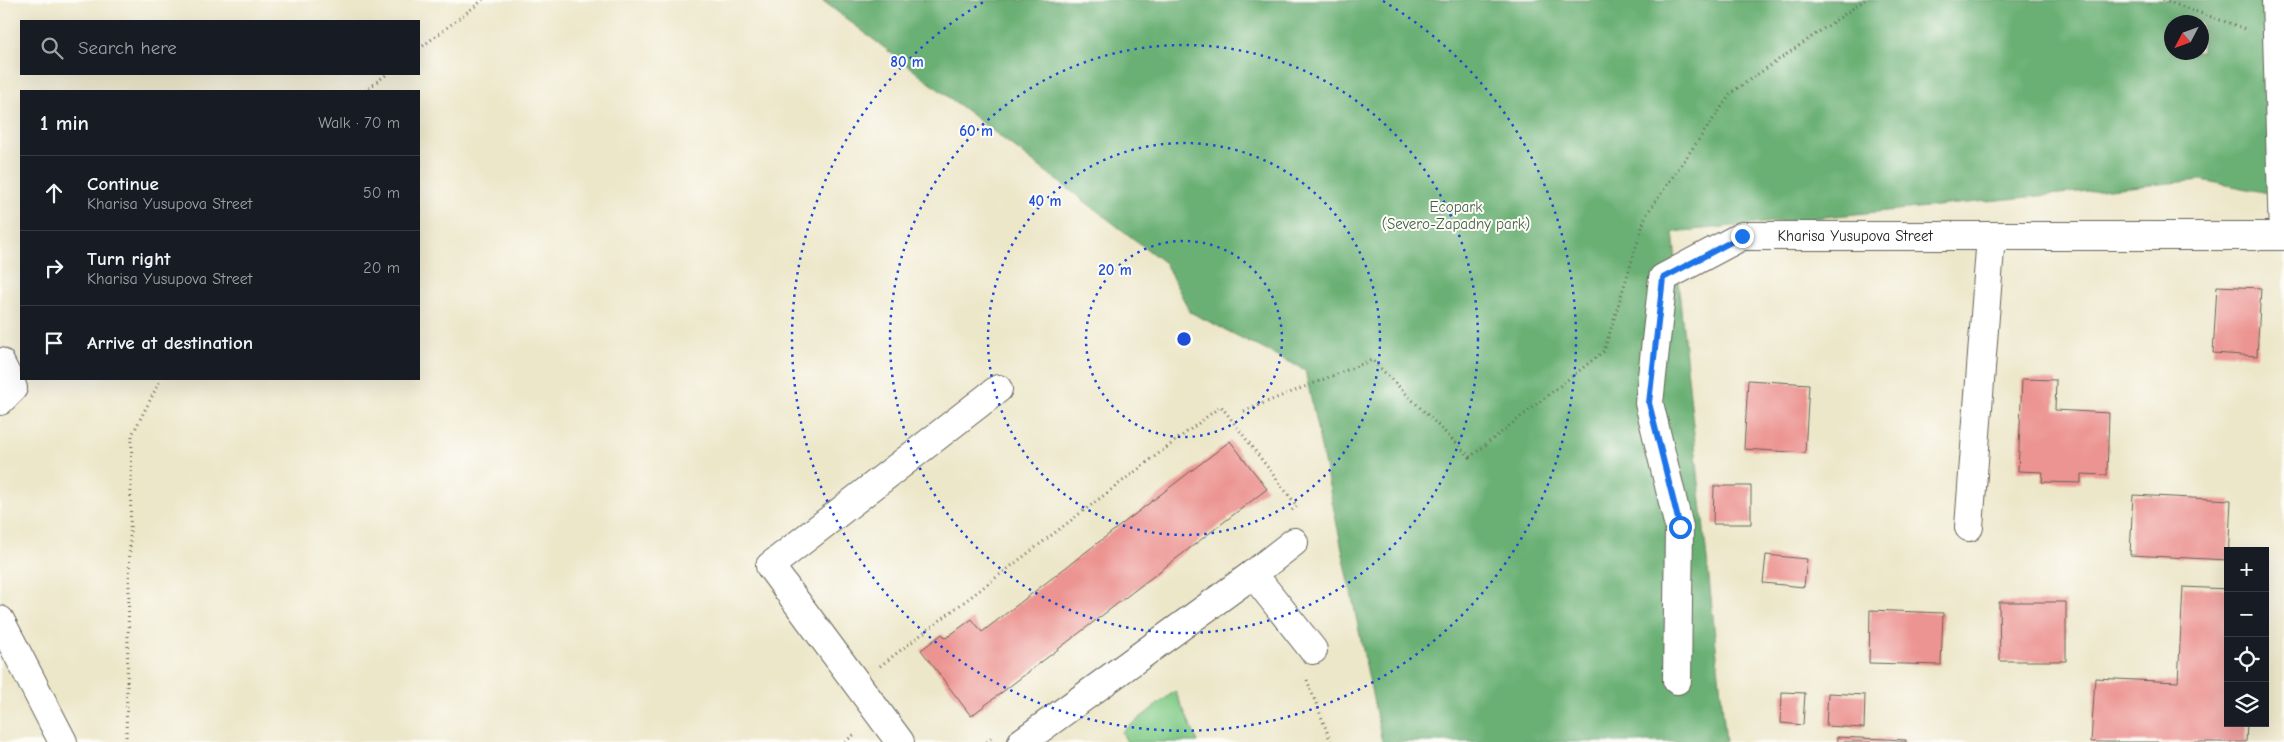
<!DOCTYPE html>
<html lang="en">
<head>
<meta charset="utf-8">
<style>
  :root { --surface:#171b24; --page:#20242c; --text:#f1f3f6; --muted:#9ea1a6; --line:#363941 }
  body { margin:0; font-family:"Comic Neue",sans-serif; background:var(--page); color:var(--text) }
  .controls { position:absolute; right:15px; bottom:15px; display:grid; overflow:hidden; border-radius:0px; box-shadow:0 5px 20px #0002 }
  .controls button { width:45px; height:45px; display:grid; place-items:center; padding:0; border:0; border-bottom:1px solid var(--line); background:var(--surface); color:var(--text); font:25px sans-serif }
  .compass { position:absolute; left:2164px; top:15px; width:45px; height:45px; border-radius:50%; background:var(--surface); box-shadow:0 5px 20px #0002; rotate:229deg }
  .stop { position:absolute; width:15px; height:15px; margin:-11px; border:4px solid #1a73e8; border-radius:50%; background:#fff }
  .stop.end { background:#1a73e8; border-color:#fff; box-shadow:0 1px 5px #0008 }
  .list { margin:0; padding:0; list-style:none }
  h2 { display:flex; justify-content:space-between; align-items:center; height:65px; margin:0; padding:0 20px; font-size:21px }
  h2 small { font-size:16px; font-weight:400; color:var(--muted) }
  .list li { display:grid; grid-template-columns:32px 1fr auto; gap:15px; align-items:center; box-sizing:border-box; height:75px; padding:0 20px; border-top:1px solid var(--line) }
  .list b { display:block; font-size:19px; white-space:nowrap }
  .list p { margin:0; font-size:16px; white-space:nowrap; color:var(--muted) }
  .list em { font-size:16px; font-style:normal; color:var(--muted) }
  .icon { flex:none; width:28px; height:28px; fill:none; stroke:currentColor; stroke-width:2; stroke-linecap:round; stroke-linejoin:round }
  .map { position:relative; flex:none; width:2284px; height:742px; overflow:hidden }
  .search { position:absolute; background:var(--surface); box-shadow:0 5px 20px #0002; left:20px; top:20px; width:400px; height:55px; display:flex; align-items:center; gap:12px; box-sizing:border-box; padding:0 18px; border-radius:0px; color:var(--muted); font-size:19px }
  .panel { position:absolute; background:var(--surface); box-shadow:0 5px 20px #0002; left:20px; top:90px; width:400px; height:290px; border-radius:0px }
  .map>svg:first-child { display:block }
</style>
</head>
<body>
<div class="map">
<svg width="2284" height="742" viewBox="0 0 2284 742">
  <rect width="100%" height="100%" fill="#fdfcf7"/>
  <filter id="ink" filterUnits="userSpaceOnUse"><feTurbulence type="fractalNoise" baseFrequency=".02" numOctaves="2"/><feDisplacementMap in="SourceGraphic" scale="10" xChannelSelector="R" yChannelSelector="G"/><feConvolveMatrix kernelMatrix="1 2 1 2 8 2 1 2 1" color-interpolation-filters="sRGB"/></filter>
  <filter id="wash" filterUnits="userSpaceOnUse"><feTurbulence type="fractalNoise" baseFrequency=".0096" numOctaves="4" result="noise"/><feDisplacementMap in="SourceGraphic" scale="20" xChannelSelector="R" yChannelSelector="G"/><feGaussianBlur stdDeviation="1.12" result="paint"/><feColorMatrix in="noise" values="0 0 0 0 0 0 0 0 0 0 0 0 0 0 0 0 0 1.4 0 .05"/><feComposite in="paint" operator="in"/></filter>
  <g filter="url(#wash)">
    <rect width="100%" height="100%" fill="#ede7ca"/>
    <polygon fill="#83cc89" stroke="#507452" points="1175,691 1198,742 1127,742 1122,732"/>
    <path fill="#6ab075" stroke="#436648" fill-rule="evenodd" d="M 822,0 L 2284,0 L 2284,196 L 2201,180 L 1673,232 L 1726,742 L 1382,742 L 1305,370 L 1190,312 L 1165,263 ZM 2172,22 L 2202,22 L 2202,52 L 2172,52 Z"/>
    <g id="blocks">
      <g fill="#ec9492">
        <polygon points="2217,286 2261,288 2257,356 2213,353"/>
        <polygon points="2022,379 2056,380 2055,410 2109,413 2107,475 2081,474 2081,483 2042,482 2043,472 2018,471"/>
        <polygon points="1748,380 1809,384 1805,453 1744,449"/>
        <polygon points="1230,441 1267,489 971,716 921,650 942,634 946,638 972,619 982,632"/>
        <polygon points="1714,486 1751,486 1751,524 1713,524"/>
        <polygon points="2133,495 2231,500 2228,560 2130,555"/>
        <polygon points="1766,555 1807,559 1804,587 1763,583"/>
        <polygon points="2183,587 2228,589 2228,723 2247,723 2246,742 2091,742 2095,678 2178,682"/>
        <polygon points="1999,602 2066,602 2066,661 2000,661"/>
        <polygon points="1870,610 1943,613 1941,665 1869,663"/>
        <polygon points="1782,692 1805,693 1803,725 1781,723"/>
        <polygon points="1828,693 1865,695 1864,728 1826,726"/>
        <polygon points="1837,737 1906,740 1906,742 1837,742"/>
      </g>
    </g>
  </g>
  <g filter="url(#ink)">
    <use href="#blocks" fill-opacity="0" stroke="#656359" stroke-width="1"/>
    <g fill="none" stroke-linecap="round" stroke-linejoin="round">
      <defs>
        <g id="minor">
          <polyline points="2276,0 2283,236"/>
          <polyline points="0,362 13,388 0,401"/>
          <polyline points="1969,527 1991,236"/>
          <polyline points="1253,574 1313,650"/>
          <polyline points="0,620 63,742"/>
          <path id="s1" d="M 1677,680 L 1679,527 L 1649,403 L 1663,278 L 1742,236 L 2284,236"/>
          <polyline points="900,742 770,566 998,389"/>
          <polyline points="1022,742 1253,574 1294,542"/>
        </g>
      </defs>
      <use href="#minor" stroke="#656359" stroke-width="30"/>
      <g stroke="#656359" stroke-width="3" stroke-dasharray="1 4" stroke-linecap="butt">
        <polyline points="2163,0 2246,29"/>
        <polyline points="419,49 483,0"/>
        <polyline points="365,91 387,74"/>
        <polyline points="1244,411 1372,360 1470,457 1604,351 1646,215 1732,92 1865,0"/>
        <polyline points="880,666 1221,406 1297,506 1291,511"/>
        <polyline points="1307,680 1331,742"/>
        <polyline points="126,742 132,435 161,379"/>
        <polyline points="845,742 856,733"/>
        <polyline points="987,742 991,737"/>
      </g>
      <use href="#minor" stroke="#fff" stroke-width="28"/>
    </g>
  </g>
  <g fill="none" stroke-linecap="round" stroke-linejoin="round" filter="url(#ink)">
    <polyline stroke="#1a73e8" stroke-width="6" points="1680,527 1649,403 1663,278 1742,236"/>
  </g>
  <g fill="none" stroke="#1d4ed8" stroke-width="2.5" stroke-dasharray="2.5 5">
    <circle cx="1184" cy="339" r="98"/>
    <circle cx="1184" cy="339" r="196"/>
    <circle cx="1184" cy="339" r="294"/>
    <path d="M1383 1A392 392 0 1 1 985 1"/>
  </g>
  <g text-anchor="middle" stroke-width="4" stroke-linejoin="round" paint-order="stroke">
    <g font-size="15" fill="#456248" stroke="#fdfcf7">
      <text x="1456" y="212">Ecopark<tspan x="1456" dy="17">(Severo-Zapadny park)</tspan></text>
    </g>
    <g font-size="15" fill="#1c1c1c" stroke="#fdfcf7">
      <text dy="5" stroke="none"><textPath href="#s1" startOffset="609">Kharisa Yusupova Street</textPath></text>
    </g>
  </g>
  <circle cx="1184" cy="339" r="8" fill="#1d4ed8" stroke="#fdfcf7" stroke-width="2.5"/>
  <g font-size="15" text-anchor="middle" font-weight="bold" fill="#1d4ed8" stroke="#fdfcf7" stroke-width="4" stroke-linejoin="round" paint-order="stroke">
    <text x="907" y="67">80 m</text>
    <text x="976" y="136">60 m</text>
    <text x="1045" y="206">40 m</text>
    <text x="1115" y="275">20 m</text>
  </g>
</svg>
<div class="controls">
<button>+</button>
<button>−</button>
<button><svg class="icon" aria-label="locate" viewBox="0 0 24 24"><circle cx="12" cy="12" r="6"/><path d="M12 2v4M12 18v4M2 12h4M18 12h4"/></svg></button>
<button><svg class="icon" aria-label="layers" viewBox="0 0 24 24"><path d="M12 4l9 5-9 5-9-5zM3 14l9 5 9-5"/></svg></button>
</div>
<svg class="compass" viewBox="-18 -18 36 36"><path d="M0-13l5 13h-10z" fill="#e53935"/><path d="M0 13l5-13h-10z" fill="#9ea1a6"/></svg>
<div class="stop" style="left:1680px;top:527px"></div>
<div class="stop end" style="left:1742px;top:236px"></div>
<div class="search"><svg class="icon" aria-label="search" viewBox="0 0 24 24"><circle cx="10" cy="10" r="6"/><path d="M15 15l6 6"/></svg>Search here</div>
<section class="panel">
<h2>1 min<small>Walk · 70 m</small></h2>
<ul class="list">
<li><svg class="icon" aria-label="ahead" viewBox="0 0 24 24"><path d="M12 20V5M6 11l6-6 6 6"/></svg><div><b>Continue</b><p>Kharisa Yusupova Street</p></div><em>50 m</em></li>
<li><svg class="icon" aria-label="right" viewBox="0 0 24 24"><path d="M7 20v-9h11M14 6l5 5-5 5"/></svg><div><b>Turn right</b><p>Kharisa Yusupova Street</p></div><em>20 m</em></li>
<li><svg class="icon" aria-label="arrive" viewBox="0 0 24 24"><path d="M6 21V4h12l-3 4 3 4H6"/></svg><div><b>Arrive at destination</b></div></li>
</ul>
</section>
</div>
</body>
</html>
